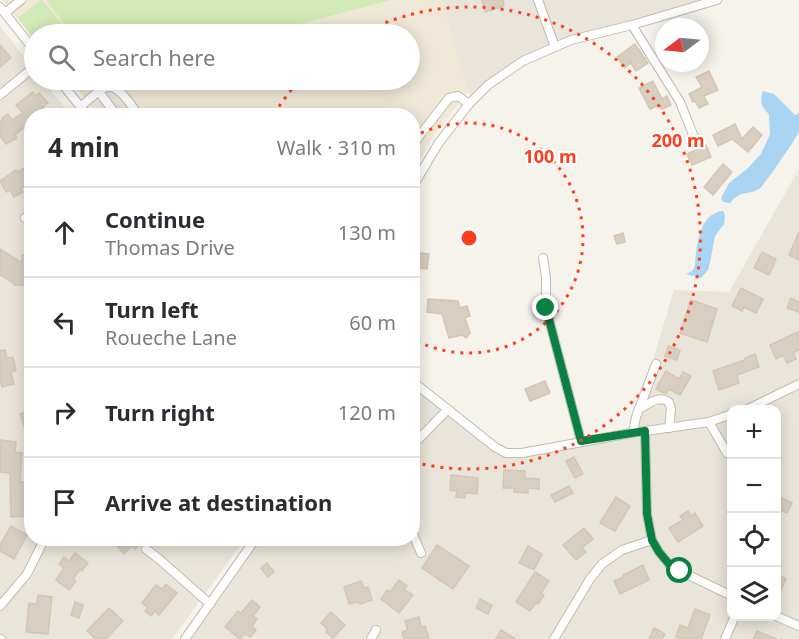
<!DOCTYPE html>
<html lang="en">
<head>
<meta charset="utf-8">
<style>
  :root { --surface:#fff; --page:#f2f2f3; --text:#2b2b33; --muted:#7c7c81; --line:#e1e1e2 }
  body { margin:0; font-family:"Noto Sans",sans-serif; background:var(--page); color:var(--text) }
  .controls { position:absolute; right:18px; bottom:18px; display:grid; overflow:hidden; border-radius:12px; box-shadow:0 3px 15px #0003 }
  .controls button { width:54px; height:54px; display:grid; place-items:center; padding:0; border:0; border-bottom:2px solid var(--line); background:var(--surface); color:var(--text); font:30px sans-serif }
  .compass { position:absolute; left:655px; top:18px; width:54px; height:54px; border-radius:50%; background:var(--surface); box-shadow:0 3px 15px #0003; rotate:254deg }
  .stop { position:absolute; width:18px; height:18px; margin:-14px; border:4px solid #0b8043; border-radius:50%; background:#fff }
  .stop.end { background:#0b8043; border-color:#fff; box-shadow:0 2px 6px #0008 }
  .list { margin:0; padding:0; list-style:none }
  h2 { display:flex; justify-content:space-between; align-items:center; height:78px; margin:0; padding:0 24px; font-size:26px }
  h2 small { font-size:20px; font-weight:400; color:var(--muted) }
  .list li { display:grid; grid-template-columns:39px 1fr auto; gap:18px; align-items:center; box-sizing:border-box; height:90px; padding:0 24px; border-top:2px solid var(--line) }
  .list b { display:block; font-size:22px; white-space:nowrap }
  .list p { margin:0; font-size:20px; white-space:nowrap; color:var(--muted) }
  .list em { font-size:20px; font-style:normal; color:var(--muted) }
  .icon { flex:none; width:33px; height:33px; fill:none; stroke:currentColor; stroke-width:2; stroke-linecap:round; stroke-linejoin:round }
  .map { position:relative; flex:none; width:799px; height:639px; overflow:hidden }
  .search { position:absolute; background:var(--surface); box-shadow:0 3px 15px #0003; left:24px; top:24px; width:396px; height:66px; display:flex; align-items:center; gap:15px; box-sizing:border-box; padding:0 21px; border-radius:33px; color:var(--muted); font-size:22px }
  .panel { position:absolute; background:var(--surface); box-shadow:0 3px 15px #0003; left:24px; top:108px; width:396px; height:438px; border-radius:24px }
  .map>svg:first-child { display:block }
</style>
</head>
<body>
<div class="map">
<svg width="799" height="639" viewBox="0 0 799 639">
  <rect width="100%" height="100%" fill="#f6f3ec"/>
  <g fill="#eae5da" fill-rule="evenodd">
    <polygon points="441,0 717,0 571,40 523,61 475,98 468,92"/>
    <polygon points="0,26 34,70 34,80 42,80 71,115 32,116 32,538 245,539 172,639 0,639"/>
    <path d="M 799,169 L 799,639 L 185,639 L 257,539 L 412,538 L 413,381 L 506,453 L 631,433 L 674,290 L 729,292 ZM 732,410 L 776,410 L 776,616 L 732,616 Z"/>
  </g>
  <g fill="#efe8d6">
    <polygon points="2,0 46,0 66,27 58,34 34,34 34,38"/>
    <polygon points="391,0 442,0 468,92 438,129 413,170 412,116 98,115 74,85 95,80 410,80 410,34 263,34"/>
  </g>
  <g fill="#d2eab5">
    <polygon points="41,0 42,0 64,27 54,34 34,34 34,40 18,18"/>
    <polygon points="46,0 391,0 263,34 58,34 66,27"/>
  </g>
  <polygon fill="#e5e3e0" points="110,93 129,115 107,115 97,103"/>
  <g fill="#a9d4f2">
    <path d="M 763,91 L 774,94 L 795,115 L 799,113 C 799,118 799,126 799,132 C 797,137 763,187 759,189 C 749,195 740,190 730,203 L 723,202 L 721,198 L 729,183 L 747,169 L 761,154 L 770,134 L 769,114 C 762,108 759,101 763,91 Z"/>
    <path d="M 723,211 L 725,215 L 724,224 L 715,236 L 710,262 L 708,270 L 701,278 L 686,274 C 690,272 692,272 694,268 C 696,264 695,258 696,253 C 699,236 702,213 723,211 Z"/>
  </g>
  <g fill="#d8cfc1" stroke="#d3c7b4" stroke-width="1.5">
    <polygon points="482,0 503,0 504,6 485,12"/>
    <polygon points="635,44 648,63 636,71 631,63 625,68 617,57"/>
    <polygon points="0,45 11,58 0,67"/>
    <polygon points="709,71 718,90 704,96 708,104 699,108 695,101 693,102 689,94 702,87 696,77"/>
    <polygon points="653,81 662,99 667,96 671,105 662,109 659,105 650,109 639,88"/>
    <polygon points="33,92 35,96 39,93 48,103 43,107 47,113 44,116 32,116 32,121 15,135 17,138 6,144 0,136 0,122 3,120 2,118 8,114 12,120 23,113 16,105"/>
    <polygon points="735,124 742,139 753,127 762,135 748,152 732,139 718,146 713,135"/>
    <polygon points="706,145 711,157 692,165 687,154"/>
    <polygon points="723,164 732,172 713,195 704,187"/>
    <polygon points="25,168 32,182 21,188 23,192 14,197 10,190 6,192 0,181 16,170 17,172"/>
    <polygon points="799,232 799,260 789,255"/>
    <polygon points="623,233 625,242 617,244 614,236"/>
    <polygon points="0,249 22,263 22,255 32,255 32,279 29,279 29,285 14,285 14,283 0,275"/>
    <polygon points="762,252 776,259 769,275 754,268"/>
    <polygon points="420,253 429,254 427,269 418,268"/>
    <polygon points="741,288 763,299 756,313 744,307 742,311 732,306"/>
    <polygon points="791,298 799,302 799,312 787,308"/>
    <polygon points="428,299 458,301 460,308 467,306 470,316 465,318 470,333 466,338 462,335 449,338 442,314 427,312"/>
    <polygon points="691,300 717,309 707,342 680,333"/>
    <polygon points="799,331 799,350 793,353 796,359 787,363 783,355 776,359 770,345"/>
    <polygon points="668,346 680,350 677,360 665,356"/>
    <polygon points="5,350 7,358 13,357 16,371 11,372 14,384 2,387 0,380 0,351"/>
    <polygon points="755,354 759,367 737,375 739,383 719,390 713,371 745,360 745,358"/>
    <polygon points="666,371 679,379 683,372 691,376 680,395 669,389 666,394 656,389"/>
    <polygon points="545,381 550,393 530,401 525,389"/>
    <polygon points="32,410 32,427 25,429 20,414"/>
    <polygon points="1,440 16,442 15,452 22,453 20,482 26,482 26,490 32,490 32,504 26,504 27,516 11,517 10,473 0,472"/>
    <polygon points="574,457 583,474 575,478 566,461"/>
    <polygon points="504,470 525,471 525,478 539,479 539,489 528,488 528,493 514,492 514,488 503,488"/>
    <polygon points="451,475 478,478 477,494 465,493 465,498 456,497 457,491 450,490"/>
    <polygon points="569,486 573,493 555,502 551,495"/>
    <polygon points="616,497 630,506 615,531 600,523"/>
    <polygon points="782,498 792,503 787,513 777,508"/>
    <polygon points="688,511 691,516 695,513 703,526 678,542 669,528 683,520 680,516"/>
    <polygon points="11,526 27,535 14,559 0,551 0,545"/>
    <polygon points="584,528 593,539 582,548 586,552 576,560 563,545"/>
    <polygon points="125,538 140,538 142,542 135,549 132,546 124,554 117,546"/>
    <polygon points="437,545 469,566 453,589 422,568"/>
    <polygon points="528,546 542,554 534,570 519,563"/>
    <polygon points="75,553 88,563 82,571 80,569 73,579 76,581 69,590 56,580 64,568 59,564 64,557 69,561"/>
    <polygon points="267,563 274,572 268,577 261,568"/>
    <polygon points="643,565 649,580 620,594 614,581 624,577 623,575"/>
    <polygon points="535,572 549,581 541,593 544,595 538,604 536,603 530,611 516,602"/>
    <polygon points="777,574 786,579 781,589 777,586"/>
    <polygon points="399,580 407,586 404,589 413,595 399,613 381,599 387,590 390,592"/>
    <polygon points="361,581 364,588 368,587 372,600 360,604 359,602 349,604 344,587"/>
    <polygon points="166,584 177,593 159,615 155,611 151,616 145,611 148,608 142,603 156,585 162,589"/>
    <polygon points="38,595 52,597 48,634 26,632 29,603 37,604"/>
    <polygon points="480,599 492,605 488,614 476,608"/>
    <polygon points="252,600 260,607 253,616 257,619 252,626 256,630 250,637 245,633 240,639 225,627 238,611 241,613"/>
    <polygon points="75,602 83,605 79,618 71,615"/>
    <polygon points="109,608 123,621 106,639 96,639 87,631"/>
    <polygon points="695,609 710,615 701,639 681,639 676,637 680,625 688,628"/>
    <polygon points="331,612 345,625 333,638 326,632 328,630 321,623"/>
    <polygon points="419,617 421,627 425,626 429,639 404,639 402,632 408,630 405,621"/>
    <polygon points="654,628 665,634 662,639 649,639"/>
    <polygon points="501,630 516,639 496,639"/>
    <polygon points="757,631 777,639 753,639"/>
  </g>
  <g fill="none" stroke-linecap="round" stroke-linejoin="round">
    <defs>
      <g id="minor">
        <polyline points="538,0 555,47"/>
        <polyline points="0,7 34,50"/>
        <polyline points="5,13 21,0"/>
        <polyline points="632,25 680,102 696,142"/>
        <polyline points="59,80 88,116"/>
        <polyline points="99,92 117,116"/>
        <polyline points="0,95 34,67"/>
        <path d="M 81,106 C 88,101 96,92 104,88 C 119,82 131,106 139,116"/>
        <polyline points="412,147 420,135 449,98 458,96 469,104"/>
        <polyline points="412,188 438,144 469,104 488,85 523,61 571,40 632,25 717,0"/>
        <polyline points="25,218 32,212"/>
        <polyline points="543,258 546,277 546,308 581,441"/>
        <polyline points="412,381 495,447 506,453 522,453 631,433 709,422 732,414"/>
        <path d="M 639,409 C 650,403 658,395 669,402 L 671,409 L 669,428"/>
        <polyline points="746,410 799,384"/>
        <polyline points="709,422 727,453 732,456"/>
        <polyline points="645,431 647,514 652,540 659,552 669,564 680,571 732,596"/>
        <polyline points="633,432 636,417 656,364"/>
        <polyline points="412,446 448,409"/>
        <polyline points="412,532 421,553"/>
        <polyline points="146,549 159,559 210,604"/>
        <polyline points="0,606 27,574 45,538"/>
        <polyline points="776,616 799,626"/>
        <polyline points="0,639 1,639"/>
        <polyline points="185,639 256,538"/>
        <polyline points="371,639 376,630"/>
        <polyline points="554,639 590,579 602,564 622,550 652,540"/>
        <polyline points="725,639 735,616"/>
      </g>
    </defs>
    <use href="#minor" stroke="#c2bbae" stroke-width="10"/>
    <use href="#minor" stroke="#fff" stroke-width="8"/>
  </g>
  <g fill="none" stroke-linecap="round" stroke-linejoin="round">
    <polyline stroke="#0b8043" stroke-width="8" points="546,308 581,441 645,431 647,514 652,540 659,552 669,564 680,571"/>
  </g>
  <g fill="none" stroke="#fc3f1d" stroke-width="3" stroke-dasharray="3 6">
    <path d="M413 137A115 115 0 1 1 413 339"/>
    <path d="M274 114A231 231 0 0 1 300 80M361 34A231 231 0 1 1 413 462"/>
  </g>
  <circle cx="469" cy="238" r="9" fill="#fc3f1d" stroke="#fff" stroke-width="3"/>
  <g font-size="18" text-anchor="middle" font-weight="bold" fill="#fc3f1d" stroke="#fff" stroke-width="4.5" stroke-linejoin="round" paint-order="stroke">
    <text x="678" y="147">200 m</text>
    <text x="550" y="163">100 m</text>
  </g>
</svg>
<div class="controls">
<button>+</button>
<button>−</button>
<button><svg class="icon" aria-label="locate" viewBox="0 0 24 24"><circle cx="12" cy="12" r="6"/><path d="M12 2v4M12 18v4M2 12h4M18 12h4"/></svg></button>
<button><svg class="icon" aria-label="layers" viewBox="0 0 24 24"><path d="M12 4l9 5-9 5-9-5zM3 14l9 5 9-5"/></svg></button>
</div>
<svg class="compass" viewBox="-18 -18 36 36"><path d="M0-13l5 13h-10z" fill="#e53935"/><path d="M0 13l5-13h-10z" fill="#7c7c81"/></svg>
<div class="stop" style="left:680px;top:571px"></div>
<div class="stop end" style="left:546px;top:308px"></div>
<div class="search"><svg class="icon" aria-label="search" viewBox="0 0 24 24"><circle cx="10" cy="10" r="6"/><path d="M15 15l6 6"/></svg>Search here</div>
<section class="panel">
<h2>4 min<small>Walk · 310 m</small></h2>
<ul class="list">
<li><svg class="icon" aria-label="ahead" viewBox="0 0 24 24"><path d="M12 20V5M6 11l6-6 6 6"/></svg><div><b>Continue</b><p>Thomas Drive</p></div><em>130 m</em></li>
<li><svg class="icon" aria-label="left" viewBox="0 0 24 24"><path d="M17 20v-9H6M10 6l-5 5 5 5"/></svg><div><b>Turn left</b><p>Roueche Lane</p></div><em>60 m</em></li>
<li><svg class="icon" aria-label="right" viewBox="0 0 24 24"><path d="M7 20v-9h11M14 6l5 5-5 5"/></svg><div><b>Turn right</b></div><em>120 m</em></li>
<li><svg class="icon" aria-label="arrive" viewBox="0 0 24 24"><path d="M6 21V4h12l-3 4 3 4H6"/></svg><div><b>Arrive at destination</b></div></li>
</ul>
</section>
</div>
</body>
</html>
